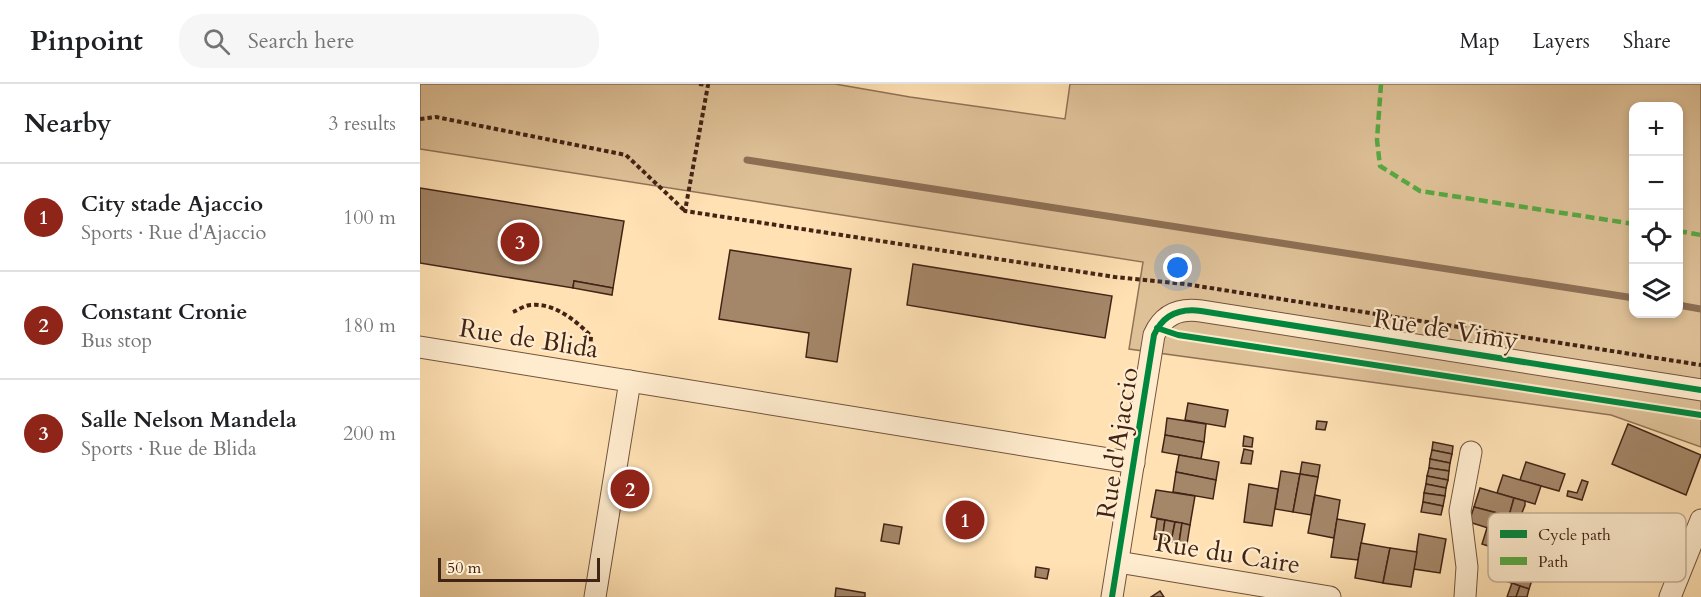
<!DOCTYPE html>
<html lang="en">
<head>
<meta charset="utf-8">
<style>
  :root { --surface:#fff; --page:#f6f6f6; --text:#202124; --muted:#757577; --line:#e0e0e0; --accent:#8f2418 }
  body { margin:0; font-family:Cardo,serif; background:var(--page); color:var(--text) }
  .controls { position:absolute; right:18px; top:18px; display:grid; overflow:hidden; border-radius:12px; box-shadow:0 3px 9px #0003 }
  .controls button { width:54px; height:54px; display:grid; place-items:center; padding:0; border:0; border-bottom:2px solid var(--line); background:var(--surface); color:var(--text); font:30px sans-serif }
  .scale { position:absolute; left:18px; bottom:15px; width:162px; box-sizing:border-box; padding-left:6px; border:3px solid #422416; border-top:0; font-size:16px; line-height:21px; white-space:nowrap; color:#422416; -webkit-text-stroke:4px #ffecce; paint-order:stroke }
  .you { position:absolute; left:758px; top:184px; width:21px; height:21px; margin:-15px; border:4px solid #fff; border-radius:50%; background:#1a73e8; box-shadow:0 0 0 9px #1a73e833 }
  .badge { display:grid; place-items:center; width:39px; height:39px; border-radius:50%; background:var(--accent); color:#fff; font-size:20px; font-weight:700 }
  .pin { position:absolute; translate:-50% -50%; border:3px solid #fff; box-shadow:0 2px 6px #0006 }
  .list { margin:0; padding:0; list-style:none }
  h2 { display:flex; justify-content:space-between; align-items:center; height:78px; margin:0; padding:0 24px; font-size:26px }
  h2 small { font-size:20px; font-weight:400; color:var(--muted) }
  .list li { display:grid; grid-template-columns:39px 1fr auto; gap:18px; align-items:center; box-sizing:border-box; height:108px; padding:0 24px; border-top:2px solid var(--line) }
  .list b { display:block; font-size:22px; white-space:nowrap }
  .list p { margin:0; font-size:20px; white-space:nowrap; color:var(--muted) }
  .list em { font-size:20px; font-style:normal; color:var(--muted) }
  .icon { flex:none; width:33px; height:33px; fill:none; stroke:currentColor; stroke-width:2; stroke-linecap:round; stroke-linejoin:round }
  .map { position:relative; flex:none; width:1281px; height:513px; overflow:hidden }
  header { display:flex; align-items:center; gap:36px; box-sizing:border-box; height:84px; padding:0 30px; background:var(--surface); border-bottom:2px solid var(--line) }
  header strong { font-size:28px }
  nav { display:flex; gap:33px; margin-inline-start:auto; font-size:21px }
  .search { width:420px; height:54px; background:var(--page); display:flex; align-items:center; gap:15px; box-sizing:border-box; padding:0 21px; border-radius:24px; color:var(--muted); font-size:22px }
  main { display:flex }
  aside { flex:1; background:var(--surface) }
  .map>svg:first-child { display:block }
</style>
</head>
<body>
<header>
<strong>Pinpoint</strong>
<div class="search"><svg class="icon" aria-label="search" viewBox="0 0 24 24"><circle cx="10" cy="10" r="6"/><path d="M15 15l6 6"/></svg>Search here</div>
<nav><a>Map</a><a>Layers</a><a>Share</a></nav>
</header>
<main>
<aside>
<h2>Nearby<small>3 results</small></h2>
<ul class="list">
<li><span class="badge">1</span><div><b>City stade Ajaccio</b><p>Sports · Rue d'Ajaccio</p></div><em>100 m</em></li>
<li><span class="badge">2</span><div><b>Constant Cronie</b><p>Bus stop</p></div><em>180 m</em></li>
<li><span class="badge">3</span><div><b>Salle Nelson Mandela</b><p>Sports · Rue de Blida</p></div><em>200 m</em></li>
</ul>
</aside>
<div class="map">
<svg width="1281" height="513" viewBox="0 0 1281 513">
  <rect width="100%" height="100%" fill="#ffe1b3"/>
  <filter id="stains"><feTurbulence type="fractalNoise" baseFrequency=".00333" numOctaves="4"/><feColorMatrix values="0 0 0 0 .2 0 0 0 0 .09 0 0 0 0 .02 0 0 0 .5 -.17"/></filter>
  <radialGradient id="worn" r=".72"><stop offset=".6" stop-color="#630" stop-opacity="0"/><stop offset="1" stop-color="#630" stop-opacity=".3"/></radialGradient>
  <path fill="#dfc198" stroke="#907257" stroke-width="1.5" fill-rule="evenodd" d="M 0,0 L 415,0 L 490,13 L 645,35 L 650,0 L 1281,0 L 1281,363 L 1191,331 L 709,265 L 723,178 L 0,65 ZM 1214,22 L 1258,22 L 1258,230 L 1214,230 Z"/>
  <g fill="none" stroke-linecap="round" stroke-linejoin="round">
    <g stroke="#8d6f54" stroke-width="7">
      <polyline points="327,76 1214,214"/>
      <polyline points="1258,221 1281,225"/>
    </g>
  </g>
  <g fill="#a48668" stroke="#422416" stroke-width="1.5">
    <polygon points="0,104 204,137 193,204 154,197 153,204 0,179"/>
    <polygon points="310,166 431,185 417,278 386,273 389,249 299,235"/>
    <polygon points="493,180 692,212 685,254 487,221"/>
    <polygon points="154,197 193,204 192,211 153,204"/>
    <polygon points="768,319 808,326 805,343 765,336"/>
    <polygon points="747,334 786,340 784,358 745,351"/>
    <polygon points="897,337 907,338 905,346 896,345"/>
    <polygon points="1208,340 1281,371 1266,411 1192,380"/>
    <polygon points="745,351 784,358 781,375 742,368"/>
    <polygon points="824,352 833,354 832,363 823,362"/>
    <polygon points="1013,358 1033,362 1032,370 1012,366"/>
    <polygon points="824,365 833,367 831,380 821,379"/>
    <polygon points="1012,366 1032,370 1030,379 1010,375"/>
    <polygon points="759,371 799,378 796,396 756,388"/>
    <polygon points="1010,375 1030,379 1029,387 1009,384"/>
    <polygon points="882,378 900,381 898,393 880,390"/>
    <polygon points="1106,378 1145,390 1139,407 1100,396"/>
    <polygon points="1009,384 1029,387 1028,396 1007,392"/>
    <polygon points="861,387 880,390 873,428 855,425"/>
    <polygon points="756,388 796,396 793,415 753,408"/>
    <polygon points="880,390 898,393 891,431 873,428"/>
    <polygon points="1083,391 1121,402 1115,420 1077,409"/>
    <polygon points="1007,392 1028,396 1026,404 1006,400"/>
    <polygon points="1162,396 1168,398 1162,416 1147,412 1148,407 1157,409"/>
    <polygon points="829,400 858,405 852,442 824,438"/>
    <polygon points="1006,400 1026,404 1025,412 1004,409"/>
    <polygon points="1060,404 1094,414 1089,432 1054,423"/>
    <polygon points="736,406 775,412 770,441 731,433"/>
    <polygon points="1004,409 1025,412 1023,422 1003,418"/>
    <polygon points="895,411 920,416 914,454 888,449"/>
    <polygon points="1094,414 1105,417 1105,421 1100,434 1095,433 1089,451 1084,449"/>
    <polygon points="1003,418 1023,422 1021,431 1001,428"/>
    <polygon points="1054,423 1089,432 1084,449 1049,438"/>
    <polygon points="737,435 745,436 742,456 734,455"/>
    <polygon points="917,435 945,440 938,476 911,473"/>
    <polygon points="745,436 755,438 751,458 742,456"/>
    <polygon points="755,438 762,439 759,459 751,458"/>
    <polygon points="762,439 770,441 767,460 759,459"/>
    <polygon points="464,440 482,443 479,460 461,457"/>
    <polygon points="1067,444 1105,456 1099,472 1062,460"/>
    <polygon points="999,450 1026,455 1020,489 994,485"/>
    <polygon points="941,459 970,464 963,499 935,494"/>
    <polygon points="970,464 997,468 991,503 963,499"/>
    <polygon points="1079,466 1118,478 1109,505 1071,492"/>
    <polygon points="616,483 629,485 627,495 615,493"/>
    <polygon points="1092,499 1100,502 1096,513 1087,513"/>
    <polygon points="1100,502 1109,505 1107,513 1096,513"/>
    <polygon points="416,504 445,509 445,513 415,513"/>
    <polygon points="740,507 744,513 731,513"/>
  </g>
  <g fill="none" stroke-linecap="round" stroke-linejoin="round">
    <defs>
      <g id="street">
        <polyline points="0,263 714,379"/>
        <polyline points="698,478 910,513"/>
        <polyline points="175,513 210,297"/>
        <path d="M 692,513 L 734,251 C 743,231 759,224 781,227 L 1281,306"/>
        <polyline points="1045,513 1047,483 1040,427 1051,368"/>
        <polyline points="1250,513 1281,436"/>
      </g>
    </defs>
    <use href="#street" stroke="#71533d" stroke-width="23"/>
    <g stroke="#422416" stroke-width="4" stroke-dasharray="4.5 3" stroke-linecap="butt">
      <polyline points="279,0 288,1 265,127 695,193 765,200 1281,281"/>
      <polyline points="0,35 16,33 206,71 265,127"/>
      <path d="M 93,228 C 98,226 105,221 111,221 C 135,219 155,236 171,252 L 170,270"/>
    </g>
    <use href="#street" stroke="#ffecce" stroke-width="21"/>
    <g stroke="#56aa42" stroke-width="4.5" stroke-dasharray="9 4.5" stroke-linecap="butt">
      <polyline points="961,0 957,56 960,82 1000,107 1214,140"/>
      <polyline points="1258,147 1281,151"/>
    </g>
    <defs>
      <g id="cycleway">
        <polyline points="737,244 758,251 1281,331"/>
        <path d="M 692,513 L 734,251 C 743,231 759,224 781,227 L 1281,306"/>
      </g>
    </defs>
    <use href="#cycleway" stroke="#ffecce" stroke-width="10"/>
    <use href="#cycleway" stroke="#00873e" stroke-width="6"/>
  </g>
  <g text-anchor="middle" stroke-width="4.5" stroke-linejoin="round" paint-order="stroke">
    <g font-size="26" fill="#422416" stroke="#ffecce">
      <text transform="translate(1026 245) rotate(9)" y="9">Rue de Vimy</text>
      <text transform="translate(109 254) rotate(9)" y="9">Rue de Blida</text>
      <text transform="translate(697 359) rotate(-81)" y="9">Rue d'Ajaccio</text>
      <text transform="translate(808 469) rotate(9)" y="9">Rue du Caire</text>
    </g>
  </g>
  <rect x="1068" y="429" width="198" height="69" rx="9" fill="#ffecce" stroke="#c6b097" stroke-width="1.5"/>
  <rect x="1080" y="446" width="27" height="8" fill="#00873e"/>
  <rect x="1080" y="473" width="27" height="8" fill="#56aa42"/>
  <g font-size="16" fill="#422416">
    <text x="1118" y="456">Cycle path</text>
    <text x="1118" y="483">Path</text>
  </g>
  <rect width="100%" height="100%" filter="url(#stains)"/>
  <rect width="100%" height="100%" fill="url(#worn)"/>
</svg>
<div class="controls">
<button>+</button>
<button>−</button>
<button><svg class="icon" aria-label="locate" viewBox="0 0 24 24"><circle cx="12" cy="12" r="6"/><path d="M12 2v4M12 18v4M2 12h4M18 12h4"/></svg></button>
<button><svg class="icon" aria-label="layers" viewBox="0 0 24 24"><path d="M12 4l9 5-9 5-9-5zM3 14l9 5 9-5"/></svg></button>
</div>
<div class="scale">50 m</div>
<div class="you"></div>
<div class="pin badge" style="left:545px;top:436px">1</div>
<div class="pin badge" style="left:210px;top:405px">2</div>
<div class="pin badge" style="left:100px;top:158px">3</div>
</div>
</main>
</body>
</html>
